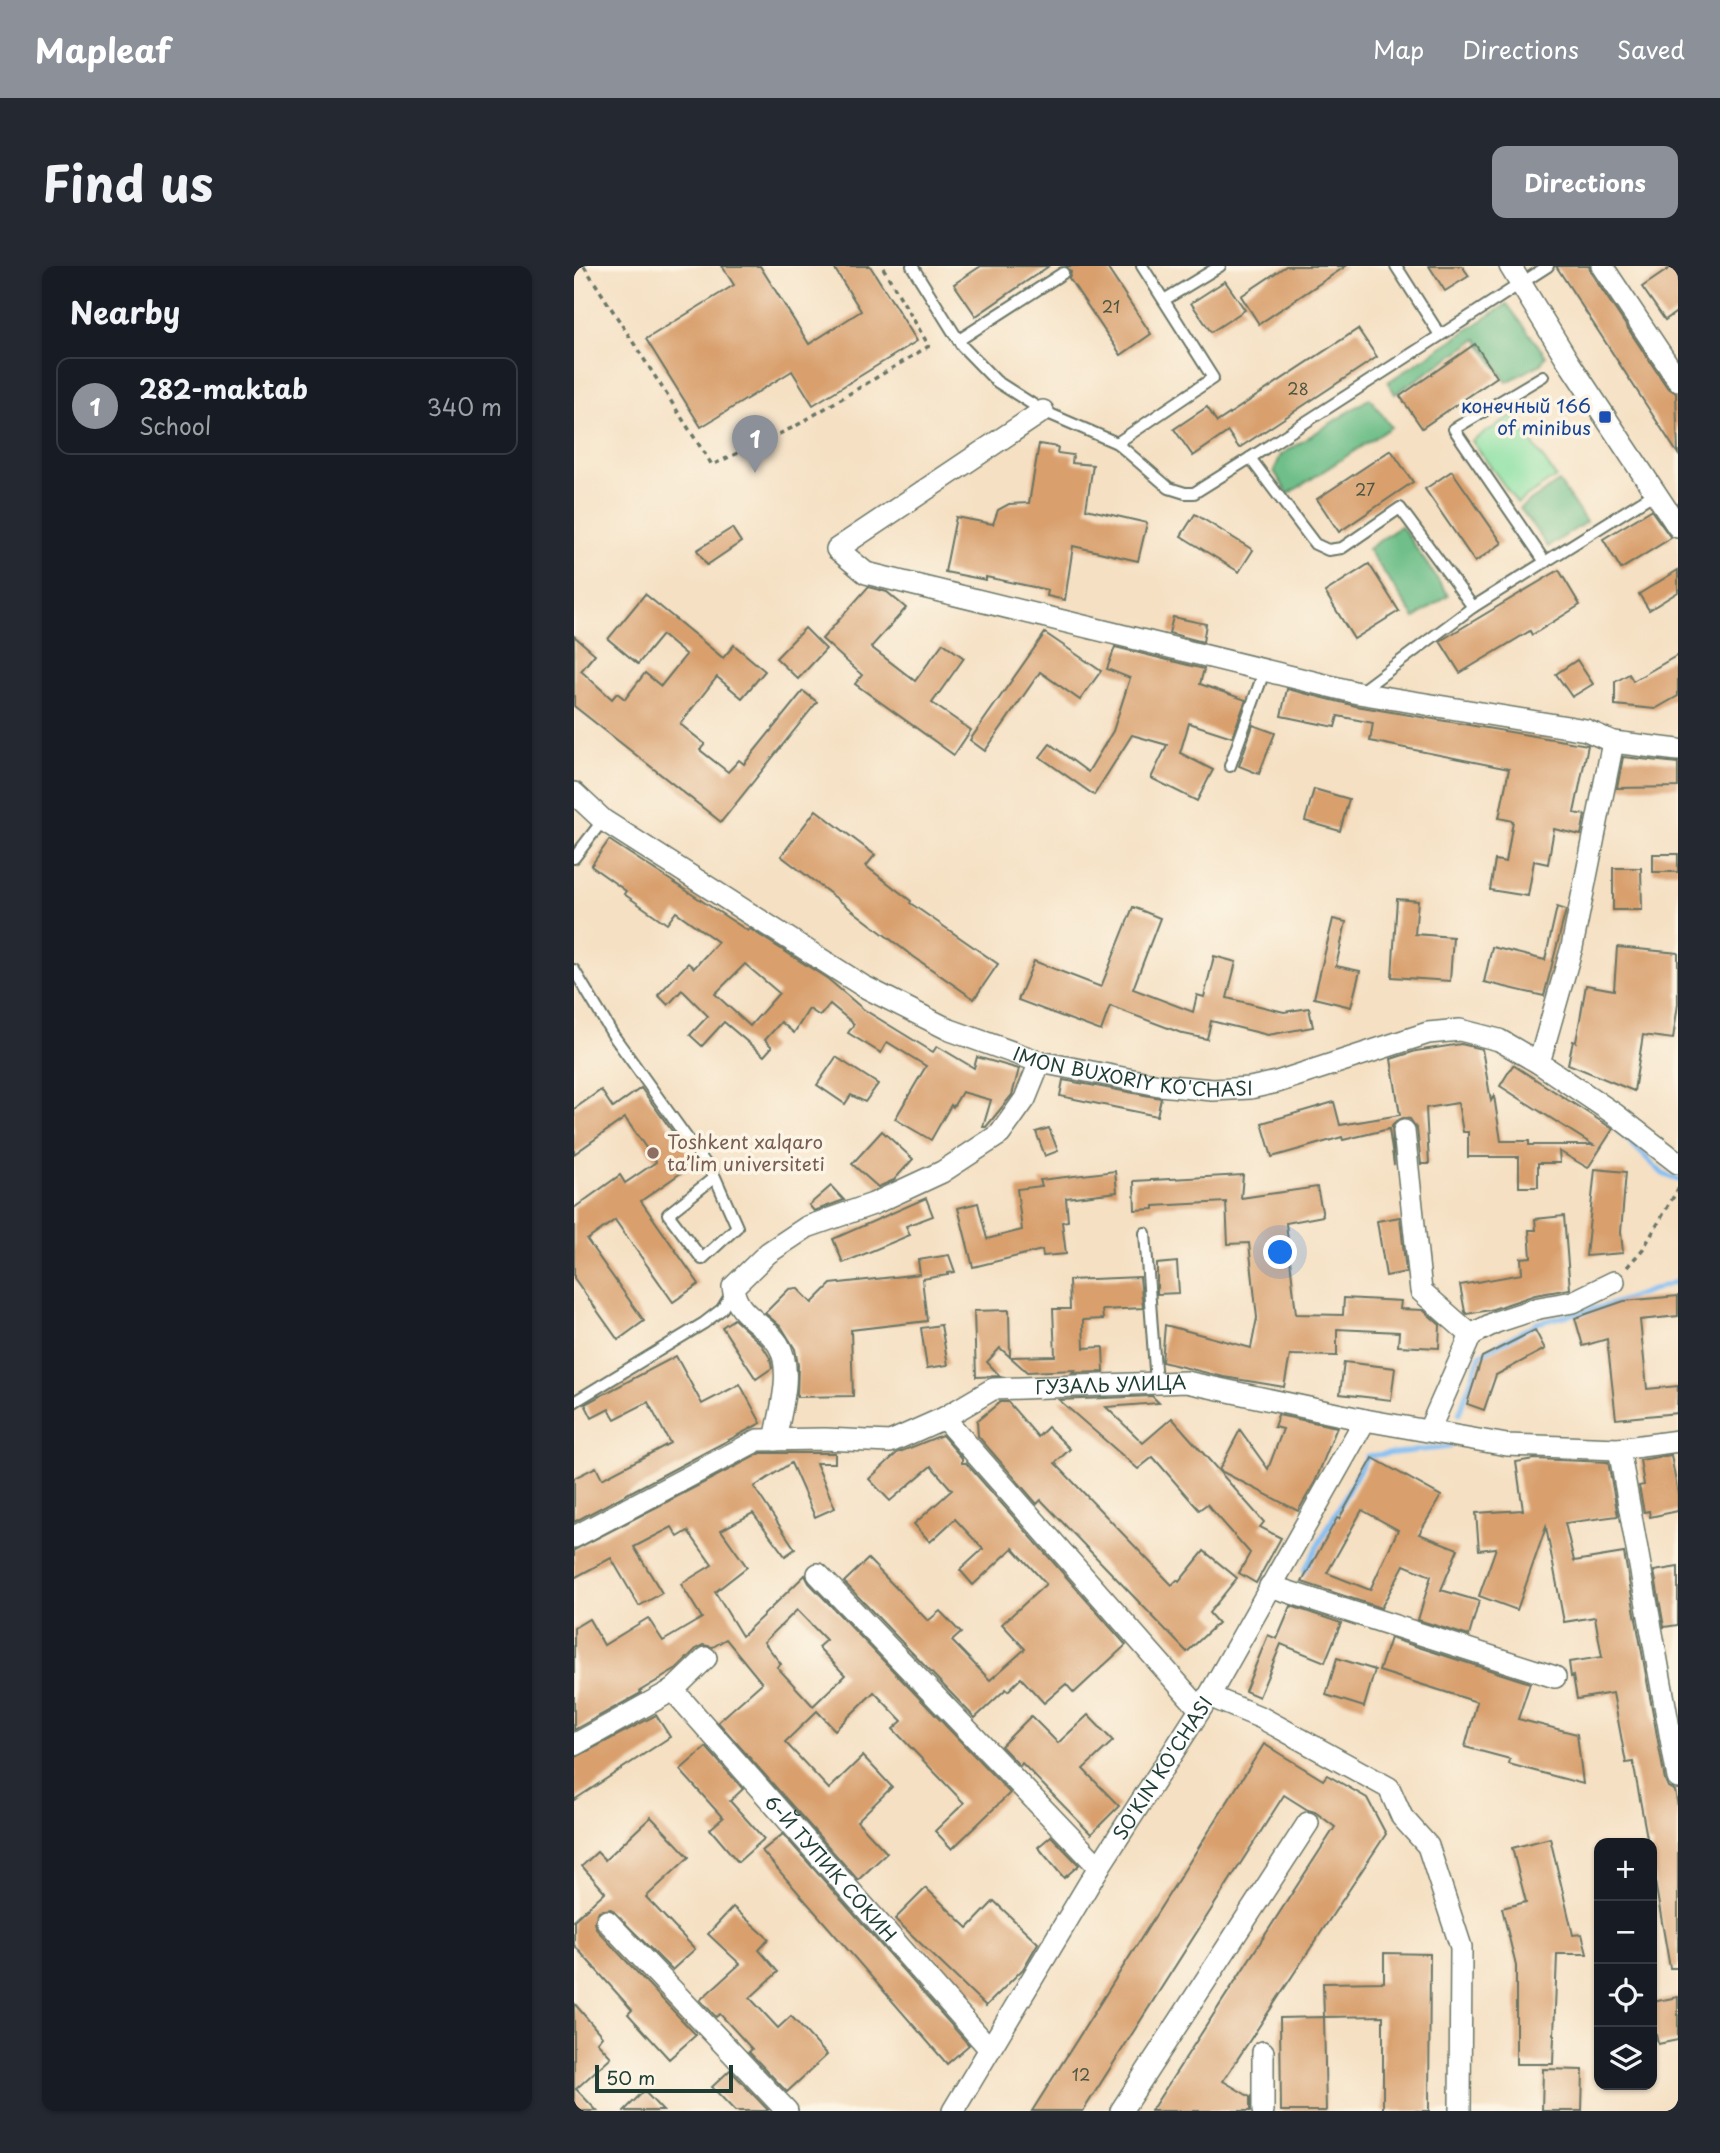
<!DOCTYPE html>
<html lang="en">
<head>
<meta charset="utf-8">
<style>
  :root { --surface:#171b24; --page:#242831; --text:#f1f3f6; --muted:#9ea1a6; --line:#363941; --accent:#8c9099 }
  body { margin:0; font-family:"Playpen Sans",sans-serif; background:var(--page); color:var(--text) }
  .controls { position:absolute; right:21px; bottom:21px; display:grid; overflow:hidden; border-radius:14px; box-shadow:0 2px 5px #0004 }
  .controls button { width:63px; height:63px; display:grid; place-items:center; padding:0; border:0; border-bottom:2px solid var(--line); background:var(--surface); color:var(--text); font:35px sans-serif }
  .scale { position:absolute; left:21px; bottom:18px; width:138px; box-sizing:border-box; padding-left:7px; border:4px solid #1f3d34; border-top:0; font-size:19px; line-height:24px; white-space:nowrap; color:#1f3d34; -webkit-text-stroke:5px #fcf5e5; paint-order:stroke }
  .you { position:absolute; left:707px; top:987px; width:24px; height:24px; margin:-18px; border:5px solid #fff; border-radius:50%; background:#1a73e8; box-shadow:0 0 0 10px #1a73e833 }
  .badge { display:grid; place-items:center; width:46px; height:46px; border-radius:50%; background:var(--accent); color:#fff; font-size:23px; font-weight:700 }
  .pin { position:absolute; translate:-50% -58px; filter:drop-shadow(0 2px 4px #0008) }
  .pin::after { content:''; position:absolute; top:37px; width:24px; height:21px; background:inherit; clip-path:polygon(0 0,100% 0,50% 100%) }
  .list { margin:0; padding:0; list-style:none }
  h2 { display:flex; justify-content:space-between; align-items:center; height:91px; margin:0; padding:0 28px; font-size:30px }
  h2 small { font-size:23px; font-weight:400; color:var(--muted) }
  .list li { display:grid; grid-template-columns:46px 1fr auto; gap:21px; align-items:center; box-sizing:border-box; height:98px; margin:0 14px 14px; padding:0 14px; border:2px solid var(--line); border-radius:14px }
  .list b { display:block; font-size:26px; white-space:nowrap }
  .list p { margin:0; font-size:23px; white-space:nowrap; color:var(--muted) }
  .list em { font-size:23px; font-style:normal; color:var(--muted) }
  .icon { flex:none; width:38px; height:38px; fill:none; stroke:currentColor; stroke-width:2; stroke-linecap:round; stroke-linejoin:round }
  .map { position:relative; flex:none; width:1104px; height:1845px; overflow:hidden; border-radius:14px }
  header { display:flex; align-items:center; gap:42px; box-sizing:border-box; height:98px; padding:0 35px; background:var(--accent); color:#fff }
  header strong { font-size:33px }
  nav { display:flex; gap:38px; margin-inline-start:auto; font-size:24px }
  .intro { display:flex; align-items:center; justify-content:space-between; box-sizing:border-box; height:168px; padding:0 42px }
  h1 { margin:0; font-size:49px }
  .button { padding:18px 32px; border-radius:14px; background:var(--accent); color:#fff; font-size:24px; font-weight:700 }
  main { display:flex; gap:42px; padding:0 42px }
  aside { flex:1; background:var(--surface); border-radius:14px; box-shadow:0 2px 5px #0004 }
  .map>svg:first-child { display:block }
</style>
</head>
<body>
<header>
<strong>Mapleaf</strong>
<nav><a>Map</a><a>Directions</a><a>Saved</a></nav>
</header>
<div class="intro"><h1>Find us</h1><a class="button">Directions</a></div>
<main>
<aside>
<h2>Nearby<small></small></h2>
<ul class="list">
<li><span class="badge">1</span><div><b>282-maktab</b><p>School</p></div><em>340 m</em></li>
</ul>
</aside>
<div class="map">
<svg width="1104" height="1845" viewBox="0 0 1104 1845">
  <rect width="100%" height="100%" fill="#fcf5e5"/>
  <filter id="ink" filterUnits="userSpaceOnUse"><feTurbulence type="fractalNoise" baseFrequency=".0143" numOctaves="2"/><feDisplacementMap in="SourceGraphic" scale="14" xChannelSelector="R" yChannelSelector="G"/><feConvolveMatrix kernelMatrix="1 2 1 2 8 2 1 2 1" color-interpolation-filters="sRGB"/></filter>
  <filter id="wash" filterUnits="userSpaceOnUse"><feTurbulence type="fractalNoise" baseFrequency=".00686" numOctaves="4" result="noise"/><feDisplacementMap in="SourceGraphic" scale="28" xChannelSelector="R" yChannelSelector="G"/><feGaussianBlur stdDeviation="1.57" result="paint"/><feColorMatrix in="noise" values="0 0 0 0 0 0 0 0 0 0 0 0 0 0 0 0 0 1.4 0 .05"/><feComposite in="paint" operator="in"/></filter>
  <g filter="url(#wash)">
    <rect width="100%" height="100%" fill="#f5e0c3"/>
    <polygon fill="#8be1a4" stroke="#558f6c" stroke-width="2" points="939,149 982,211 943,237 898,175"/>
    <g fill="#70bf8a" stroke="#487e5f" stroke-width="2">
      <polygon points="933,38 972,90 967,98 933,116 903,73 821,128 814,116"/>
      <polygon points="796,132 817,161 714,228 700,205 707,189"/>
      <polygon points="985,216 1012,256 974,281 946,242"/>
      <polygon points="827,260 874,329 841,352 794,283"/>
    </g>
    <g fill="none" stroke-linecap="round" stroke-linejoin="round">
      <g stroke="#80bdf3" stroke-width="5">
        <polyline points="1035,856 1089,908 1104,914"/>
        <polyline points="885,1148 906,1089 963,1057 1035,1039 1104,1015"/>
        <polyline points="730,1305 793,1190 876,1181"/>
      </g>
    </g>
    <g id="blocks">
      <g fill="#d9a06e" fill-rule="evenodd">
        <polygon points="148,0 186,0 235,78 287,45 259,0 296,0 343,75 239,139 218,105 127,161 72,73 160,19"/>
        <polygon points="407,0 475,0 402,50 380,18"/>
        <polygon points="492,0 532,0 577,68 547,89 495,12 497,6"/>
        <polygon points="712,0 772,0 685,58 667,30"/>
        <polygon points="855,0 888,0 895,10 871,25"/>
        <polygon points="982,0 1015,0 1017,7 1093,121 1102,127 1104,188"/>
        <polygon points="1099,0 1104,0 1104,45 1091,54 1068,21"/>
        <polygon points="651,15 671,44 637,66 617,37"/>
        <polygon points="784,63 803,91 665,182 654,166 619,190 600,163 633,141 643,156"/>
        <polygon points="901,78 923,111 848,162 826,130"/>
        <polygon points="465,178 484,181 483,187 499,189 498,197 519,199 512,243 573,257 564,295 499,280 491,334 473,330 474,324 412,311 412,314 371,306 382,251 419,258 424,244 435,238 455,237"/>
        <polygon points="817,184 839,216 765,266 743,233"/>
        <polygon points="878,205 928,277 901,296 851,223"/>
        <polygon points="1077,244 1097,272 1047,303 1029,273"/>
        <polygon points="621,248 679,284 665,306 607,270"/>
        <polygon points="158,262 167,276 133,299 123,284"/>
        <polygon points="795,298 825,345 780,373 751,326"/>
        <polygon points="985,304 1006,339 958,369 956,365 886,407 866,375"/>
        <polygon points="1104,304 1104,326 1075,344 1065,328"/>
        <polygon points="294,321 313,326 332,342 297,381 341,415 369,377 390,392 358,437 397,464 380,489 281,418 288,409 248,373"/>
        <polygon points="71,328 149,392 160,379 191,405 168,432 143,411 106,458 131,478 126,484 154,506 165,494 170,498 229,425 243,436 147,556 0,440 0,370 21,388 7,405 38,433 43,427 51,433 71,407 87,420 112,389 88,369 64,398 34,373"/>
        <polygon points="599,351 632,358 629,376 595,367"/>
        <polygon points="231,362 252,383 224,413 202,392"/>
        <polygon points="471,367 527,405 506,434 466,406 411,485 396,474"/>
        <polygon points="541,381 630,403 626,418 672,434 658,471 615,457 606,487 639,504 623,535 577,512 593,479 558,469 520,529 466,491 476,478 514,506 539,465 556,412 533,403"/>
        <polygon points="1104,389 1104,430 1081,443 1041,439 1041,416 1055,408 1059,415"/>
        <polygon points="1003,394 1019,418 998,431 982,408"/>
        <polygon points="713,423 782,440 1014,479 1000,547 1011,549 1007,569 980,563 974,598 960,595 954,630 916,624 921,594 932,596 939,555 925,552 935,503 796,475 799,457 764,450 761,461 707,450"/>
        <polygon points="679,459 701,467 685,508 665,500"/>
        <polygon points="1049,491 1104,497 1104,521 1043,522"/>
        <polygon points="740,523 775,533 766,565 731,555"/>
        <polygon points="242,544 301,589 292,600 337,635 336,637 424,698 400,733 333,686 207,590"/>
        <path d="M 35,574 L 174,665 L 176,663 L 254,713 L 289,743 L 359,786 L 363,780 L 400,802 L 403,791 L 445,803 L 438,829 L 412,861 L 409,861 L 417,834 L 388,826 L 379,841 L 377,839 L 357,874 L 321,853 L 352,800 L 313,776 L 307,787 L 274,767 L 280,758 L 256,738 L 246,750 L 235,743 L 220,767 L 207,756 L 191,774 L 198,781 L 190,790 L 150,756 L 128,780 L 116,769 L 134,750 L 108,724 L 94,739 L 84,729 L 114,697 L 120,702 L 144,676 L 102,646 L 93,658 L 50,628 L 52,625 L 17,600 ZM 171,698 L 205,727 L 176,760 L 141,728 Z"/>
        <rect x="1079" y="588" width="25" height="18"/>
        <polygon points="1039,602 1067,602 1068,644 1039,644"/>
        <polygon points="823,633 844,635 841,668 879,671 876,715 818,711"/>
        <polygon points="559,641 586,652 559,723 619,746 623,729 630,731 640,690 662,696 653,732 710,746 735,742 739,761 694,769 637,755 633,773 610,768 536,740 527,765 444,734 460,695 527,721"/>
        <polygon points="983,641 992,644 970,730 910,716 918,681 971,694"/>
        <polygon points="759,653 772,656 762,700 786,705 777,741 740,732"/>
        <polygon points="1043,681 1104,687 1104,738 1099,773 1069,769 1060,825 994,798 999,775 1002,776 1012,719 1040,724"/>
        <polygon points="887,778 908,783 917,835 920,830 927,875 955,875 955,879 1019,879 926,820 939,799 1039,863 1014,902 985,885 986,897 964,897 964,921 945,921 945,891 894,891 894,866 889,866 884,837 852,842 855,898 847,898 843,863 836,853 829,852 822,855 818,860 820,899 815,863 769,874 768,871 698,891 688,857 760,836 766,859 826,849 817,793 842,785"/>
        <polygon points="262,791 304,818 291,836 277,829 271,838 243,819"/>
        <polygon points="489,814 587,832 583,850 486,830"/>
        <polygon points="67,822 121,897 67,935 125,1018 99,1036 41,954 13,974 70,1055 44,1074 0,1012 0,942 46,909 51,917 82,896 51,852 0,888 0,843 27,824 39,842"/>
        <polygon points="475,862 484,885 471,890 462,866"/>
        <polygon points="308,865 339,893 320,914 304,921 278,898"/>
        <polygon points="1021,903 1052,906 1047,966 1049,987 1012,990"/>
        <polygon points="541,905 543,926 492,932 494,955 488,956 492,988 469,990 468,984 399,1001 384,942 404,937 413,973 448,964 443,923 468,920 466,914"/>
        <polygon points="669,909 667,932 743,921 749,950 712,957 722,1048 769,1049 770,1032 827,1035 826,1043 849,1044 866,1059 865,1082 824,1080 825,1066 763,1063 763,1090 716,1089 710,1121 650,1111 588,1096 591,1059 677,1082 683,1052 675,977 654,978 652,936 580,940 580,943 561,944 560,915"/>
        <polygon points="257,920 270,934 240,945 235,939"/>
        <polygon points="352,932 359,950 332,960 336,969 269,997 259,973"/>
        <polygon points="990,950 996,1023 961,1029 916,1044 893,1048 891,1046 886,1019 948,1008 947,992 957,991 955,964 962,964 961,953"/>
        <polygon points="826,951 832,1006 812,1010 803,955"/>
        <polygon points="375,989 381,1006 374,1007 374,1009 348,1013 353,1055 277,1064 279,1130 223,1131 224,1099 221,1083 208,1062 191,1047 215,1023 223,1022 238,1037 257,1018 346,1008 344,994"/>
        <polygon points="603,996 605,1027 583,1028 583,998"/>
        <polygon points="566,1011 569,1042 528,1044 529,1053 509,1054 510,1082 529,1081 530,1106 498,1107 501,1104 453,1106 426,1082 413,1096 426,1110 402,1111 400,1045 435,1044 436,1091 481,1090 479,1043 496,1043 495,1014"/>
        <polygon points="1104,1030 1104,1050 1066,1054 1073,1123 1104,1120 1103,1147 1042,1153 1033,1073 1009,1080 1001,1052 1050,1035"/>
        <polygon points="160,1053 188,1079 196,1092 198,1102 182,1113 148,1061"/>
        <polygon points="367,1059 374,1099 353,1102 347,1062"/>
        <polygon points="961,1064 971,1083 922,1109 910,1144 893,1138 908,1091"/>
        <polygon points="102,1090 128,1138 166,1118 187,1157 0,1256 0,1212 22,1201 28,1213 96,1177 74,1136 41,1153 35,1143 18,1152 11,1138"/>
        <polygon points="770,1096 821,1102 817,1134 766,1128"/>
        <polygon points="578,1130 585,1137 532,1141 569,1177 598,1152 690,1256 686,1261 707,1272 682,1317 665,1307 676,1287 633,1238 625,1244 579,1191 564,1203 485,1134"/>
        <polygon points="426,1136 434,1136 464,1171 474,1161 496,1183 481,1197 598,1319 603,1314 605,1316 630,1285 663,1312 635,1347 644,1357 613,1386 467,1234 463,1238 404,1170 403,1155"/>
        <polygon points="704,1149 763,1161 741,1216 724,1245 645,1204 666,1164 694,1203 709,1163 700,1161"/>
        <polygon points="368,1169 388,1192 388,1197 392,1197 552,1379 500,1427 492,1418 470,1437 447,1412 434,1425 432,1423 401,1452 270,1316 294,1293 354,1355 366,1345 387,1367 378,1375 416,1414 451,1383 428,1358 472,1318 439,1282 399,1319 386,1304 409,1283 381,1253 356,1276 340,1258 378,1224 357,1200 316,1235 295,1213 323,1187"/>
        <path d="M 187,1187 L 261,1187 L 261,1197 L 242,1197 L 261,1242 L 241,1251 L 217,1197 L 180,1221 L 221,1283 L 211,1290 L 179,1247 L 147,1264 L 173,1301 L 141,1326 L 168,1370 L 231,1309 L 235,1317 L 436,1527 L 378,1583 L 361,1565 L 390,1537 L 319,1463 L 328,1455 L 300,1426 L 261,1464 L 243,1445 L 211,1476 L 255,1523 L 289,1490 L 318,1521 L 283,1555 L 313,1587 L 284,1614 L 144,1456 L 188,1417 L 152,1373 L 139,1381 L 129,1379 L 123,1382 L 101,1404 L 66,1425 L 67,1427 L 0,1464 L 0,1362 L 15,1353 L 30,1379 L 74,1352 L 89,1375 L 128,1352 L 107,1318 L 138,1299 L 114,1265 L 104,1271 L 98,1261 L 60,1281 L 88,1327 L 65,1340 L 37,1292 L 0,1312 L 0,1284 ZM 223,1344 L 252,1374 L 244,1381 L 271,1409 L 239,1440 L 203,1401 L 207,1398 L 190,1376 Z"/>
        <polygon points="1097,1189 1104,1228 1104,1245 1076,1251 1075,1245 1070,1246 1065,1220 1070,1219 1066,1194"/>
        <path d="M 799,1192 L 867,1230 L 845,1268 L 884,1283 L 867,1324 L 905,1335 L 895,1370 L 844,1354 L 857,1310 L 830,1299 L 807,1342 L 728,1316 L 763,1252 L 765,1253 ZM 788,1244 L 824,1264 L 796,1324 L 753,1307 Z"/>
        <polygon points="960,1193 1034,1196 1044,1250 991,1257 1000,1295 1050,1287 1091,1514 1094,1521 1101,1525 1104,1540 1104,1702 1096,1702 1078,1599 1078,1577 1074,1577 1059,1496 1052,1497 1039,1427 1003,1433 999,1410 997,1411 995,1396 1028,1391 1021,1351 990,1356 972,1261 943,1344 905,1330 922,1282 905,1284 902,1247 949,1244 942,1196"/>
        <polygon points="1104,1301 1104,1359 1090,1361 1080,1305"/>
        <polygon points="717,1340 767,1357 751,1396 707,1378 685,1431 671,1425 694,1369 703,1373"/>
        <polygon points="816,1372 956,1417 944,1453 1003,1468 1009,1518 935,1498 936,1493 891,1481 903,1436 805,1405"/>
        <polygon points="763,1392 801,1404 790,1441 752,1429"/>
        <polygon points="82,1449 96,1471 0,1534 0,1492"/>
        <polygon points="514,1449 539,1475 509,1503 545,1540 517,1568 448,1497 446,1500 427,1480 457,1450 484,1477"/>
        <polygon points="690,1478 749,1514 753,1509 793,1532 812,1568 649,1815 676,1831 676,1845 577,1845 761,1561 741,1546 734,1544 710,1529 509,1845 458,1845"/>
        <polygon points="132,1481 169,1523 156,1535 190,1573 164,1596 136,1563 149,1552 106,1504"/>
        <polygon points="77,1551 115,1591 72,1631 121,1683 98,1704 37,1643 25,1645 20,1657 23,1664 122,1769 95,1793 54,1748 58,1744 0,1679 0,1654 31,1626 8,1600 23,1586 31,1594"/>
        <polygon points="209,1568 395,1779 373,1798 188,1585"/>
        <polygon points="477,1570 505,1599 490,1612 464,1581"/>
        <polygon points="976,1572 999,1669 1008,1668 1013,1688 983,1688 979,1798 942,1798 942,1700 928,1642 952,1636 938,1582"/>
        <polygon points="352,1622 394,1662 420,1635 464,1677 449,1703 412,1740 321,1653"/>
        <polygon points="159,1641 195,1673 185,1684 204,1706 176,1732 204,1762 217,1750 253,1789 213,1826 175,1786 178,1783 146,1748 142,1751 126,1734 166,1698 134,1668"/>
        <polygon points="810,1687 856,1688 855,1845 809,1845 809,1750 750,1751 749,1717 810,1716"/>
        <polygon points="1104,1731 1104,1774 1084,1778 1078,1749 1078,1736"/>
        <polygon points="0,1737 28,1770 23,1776 37,1791 2,1823 23,1845 0,1845"/>
        <polygon points="750,1751 752,1845 707,1845 706,1752"/>
        <polygon points="969,1803 1009,1804 1008,1845 968,1845"/>
        <polygon points="156,1804 194,1844 192,1845 161,1845 138,1821"/>
        <polygon points="70,1825 89,1845 50,1845"/>
      </g>
    </g>
  </g>
  <g filter="url(#ink)">
    <use href="#blocks" fill-opacity="0" stroke="#6a7666" stroke-width="2"/>
    <g fill="none" stroke-linecap="round" stroke-linejoin="round">
      <defs>
        <g id="service">
          <polyline points="338,0 388,80 422,115 469,145 543,177 595,222 611,227 620,227 676,192 741,278 754,284 768,282 826,242 899,341"/>
          <polyline points="822,0 866,69"/>
          <polyline points="590,34 646,0"/>
          <polyline points="385,74 489,7"/>
          <polyline points="969,110 880,163 971,296"/>
          <polyline points="543,177 639,112 568,0"/>
          <polyline points="676,192 974,0"/>
          <polyline points="784,427 899,341 1081,227"/>
          <polyline points="656,500 691,403"/>
          <polyline points="0,592 29,554"/>
          <polyline points="0,704 39,769 141,911 163,961 128,993 94,948 141,911"/>
          <polyline points="571,967 582,1117"/>
          <polyline points="0,1136 130,1057 148,1043 159,1025"/>
        </g>
        <g id="minor">
          <polyline points="936,0 994,95 1104,261"/>
          <polyline points="1028,0 1104,114"/>
          <polyline points="469,145 263,283 292,307 784,427 1012,464 1039,476 1104,484"/>
          <path id="s1" d="M 0,527 L 29,554 L 289,720 L 376,764 L 466,796 L 585,819 L 639,824 L 676,822 L 703,816 L 854,767 L 886,764 L 925,774 L 965,797 L 1042,849 L 1104,897"/>
          <polyline points="965,797 998,681 1039,476"/>
          <polyline points="830,865 847,1025 897,1069"/>
          <polyline points="370,1152 626,1443"/>
          <polyline points="855,1164 897,1069 922,1056 965,1042 999,1036 1040,1016"/>
          <path d="M 201,1174 C 206,1147 220,1103 204,1078 C 190,1056 162,1050 159,1021 L 194,987 L 233,961 L 299,938 L 368,906 L 426,868 L 451,833 L 466,796"/>
          <polyline points="1045,1183 1104,1512"/>
          <path id="s2" d="M 0,1271 L 184,1174 L 251,1173 L 316,1176 L 370,1152 L 419,1123 L 612,1116 L 791,1154 L 933,1179 L 1045,1183 L 1104,1175"/>
          <polyline points="244,1308 525,1601"/>
          <polyline points="696,1320 981,1411"/>
          <path id="s3" d="M 99,1424 L 415,1782"/>
          <polyline points="635,1430 688,1452 815,1522 828,1551 854,1580 887,1681 886,1845"/>
          <polyline points="0,1479 99,1424 132,1392"/>
          <polyline points="33,1655 213,1845"/>
          <polyline points="689,1786 689,1845"/>
          <path id="s4" d="M 379,1845 L 525,1601 L 635,1430 L 791,1154"/>
          <polyline points="547,1845 734,1557"/>
        </g>
      </defs>
      <use href="#service" stroke="#6a7666" stroke-width="14"/>
      <use href="#minor" stroke="#6a7666" stroke-width="24"/>
      <g stroke="#6a7666" stroke-width="3.5" stroke-dasharray="5 5" stroke-linecap="butt">
        <polyline points="10,0 138,199 220,161 355,80 308,0"/>
        <polyline points="1053,1001 1069,983 1104,923"/>
      </g>
      <use href="#service" stroke="#fff" stroke-width="10"/>
      <use href="#minor" stroke="#fff" stroke-width="21"/>
    </g>
  </g>
  <rect fill="#1a4fb4" stroke="#fcf5e5" stroke-width="2.5" x="1024" y="144" width="14" height="14" rx="3.5"/>
  <circle fill="#8d6e63" stroke="#fcf5e5" stroke-width="2.5" cx="79" cy="887" r="7"/>
  <g text-anchor="middle" stroke-width="7" stroke-linejoin="round" paint-order="stroke">
    <g font-size="16" fill="#4e5642">
      <text x="537" y="47">21</text>
      <text x="724" y="129">28</text>
      <text x="791" y="230">27</text>
      <text x="507" y="1815">12</text>
    </g>
    <g font-size="19" fill="#164399" stroke="#fcf5e5" text-anchor="end">
      <text x="1017" y="147">конечный 166<tspan x="1017" dy="22">of minibus</tspan></text>
    </g>
    <g font-size="19" fill="#1f3d34" stroke="#fcf5e5">
      <text dy="7" stroke="none"><textPath href="#s1" startOffset="635">IMON BUXORIY KO'CHASI</textPath></text>
      <text dy="7" stroke="none"><textPath href="#s2" startOffset="574">ГУЗАЛЬ УЛИЦА</textPath></text>
      <text dy="7" stroke="none"><textPath href="#s4" startOffset="402">SO'KIN KO'CHASI</textPath></text>
      <text dy="7" stroke="none"><textPath href="#s3" startOffset="238">6-Й ТУПИК СОКИН</textPath></text>
    </g>
    <g font-size="19" fill="#785e54" stroke="#fcf5e5" text-anchor="start">
      <text x="93" y="883">Toshkent xalqaro<tspan x="93" dy="22">ta’lim universiteti</tspan></text>
    </g>
  </g>
</svg>
<div class="controls">
<button>+</button>
<button>−</button>
<button><svg class="icon" aria-label="locate" viewBox="0 0 24 24"><circle cx="12" cy="12" r="6"/><path d="M12 2v4M12 18v4M2 12h4M18 12h4"/></svg></button>
<button><svg class="icon" aria-label="layers" viewBox="0 0 24 24"><path d="M12 4l9 5-9 5-9-5zM3 14l9 5 9-5"/></svg></button>
</div>
<div class="scale">50 m</div>
<div class="you"></div>
<div class="pin badge" style="left:181px;top:207px">1</div>
</div>
</main>
</body>
</html>
